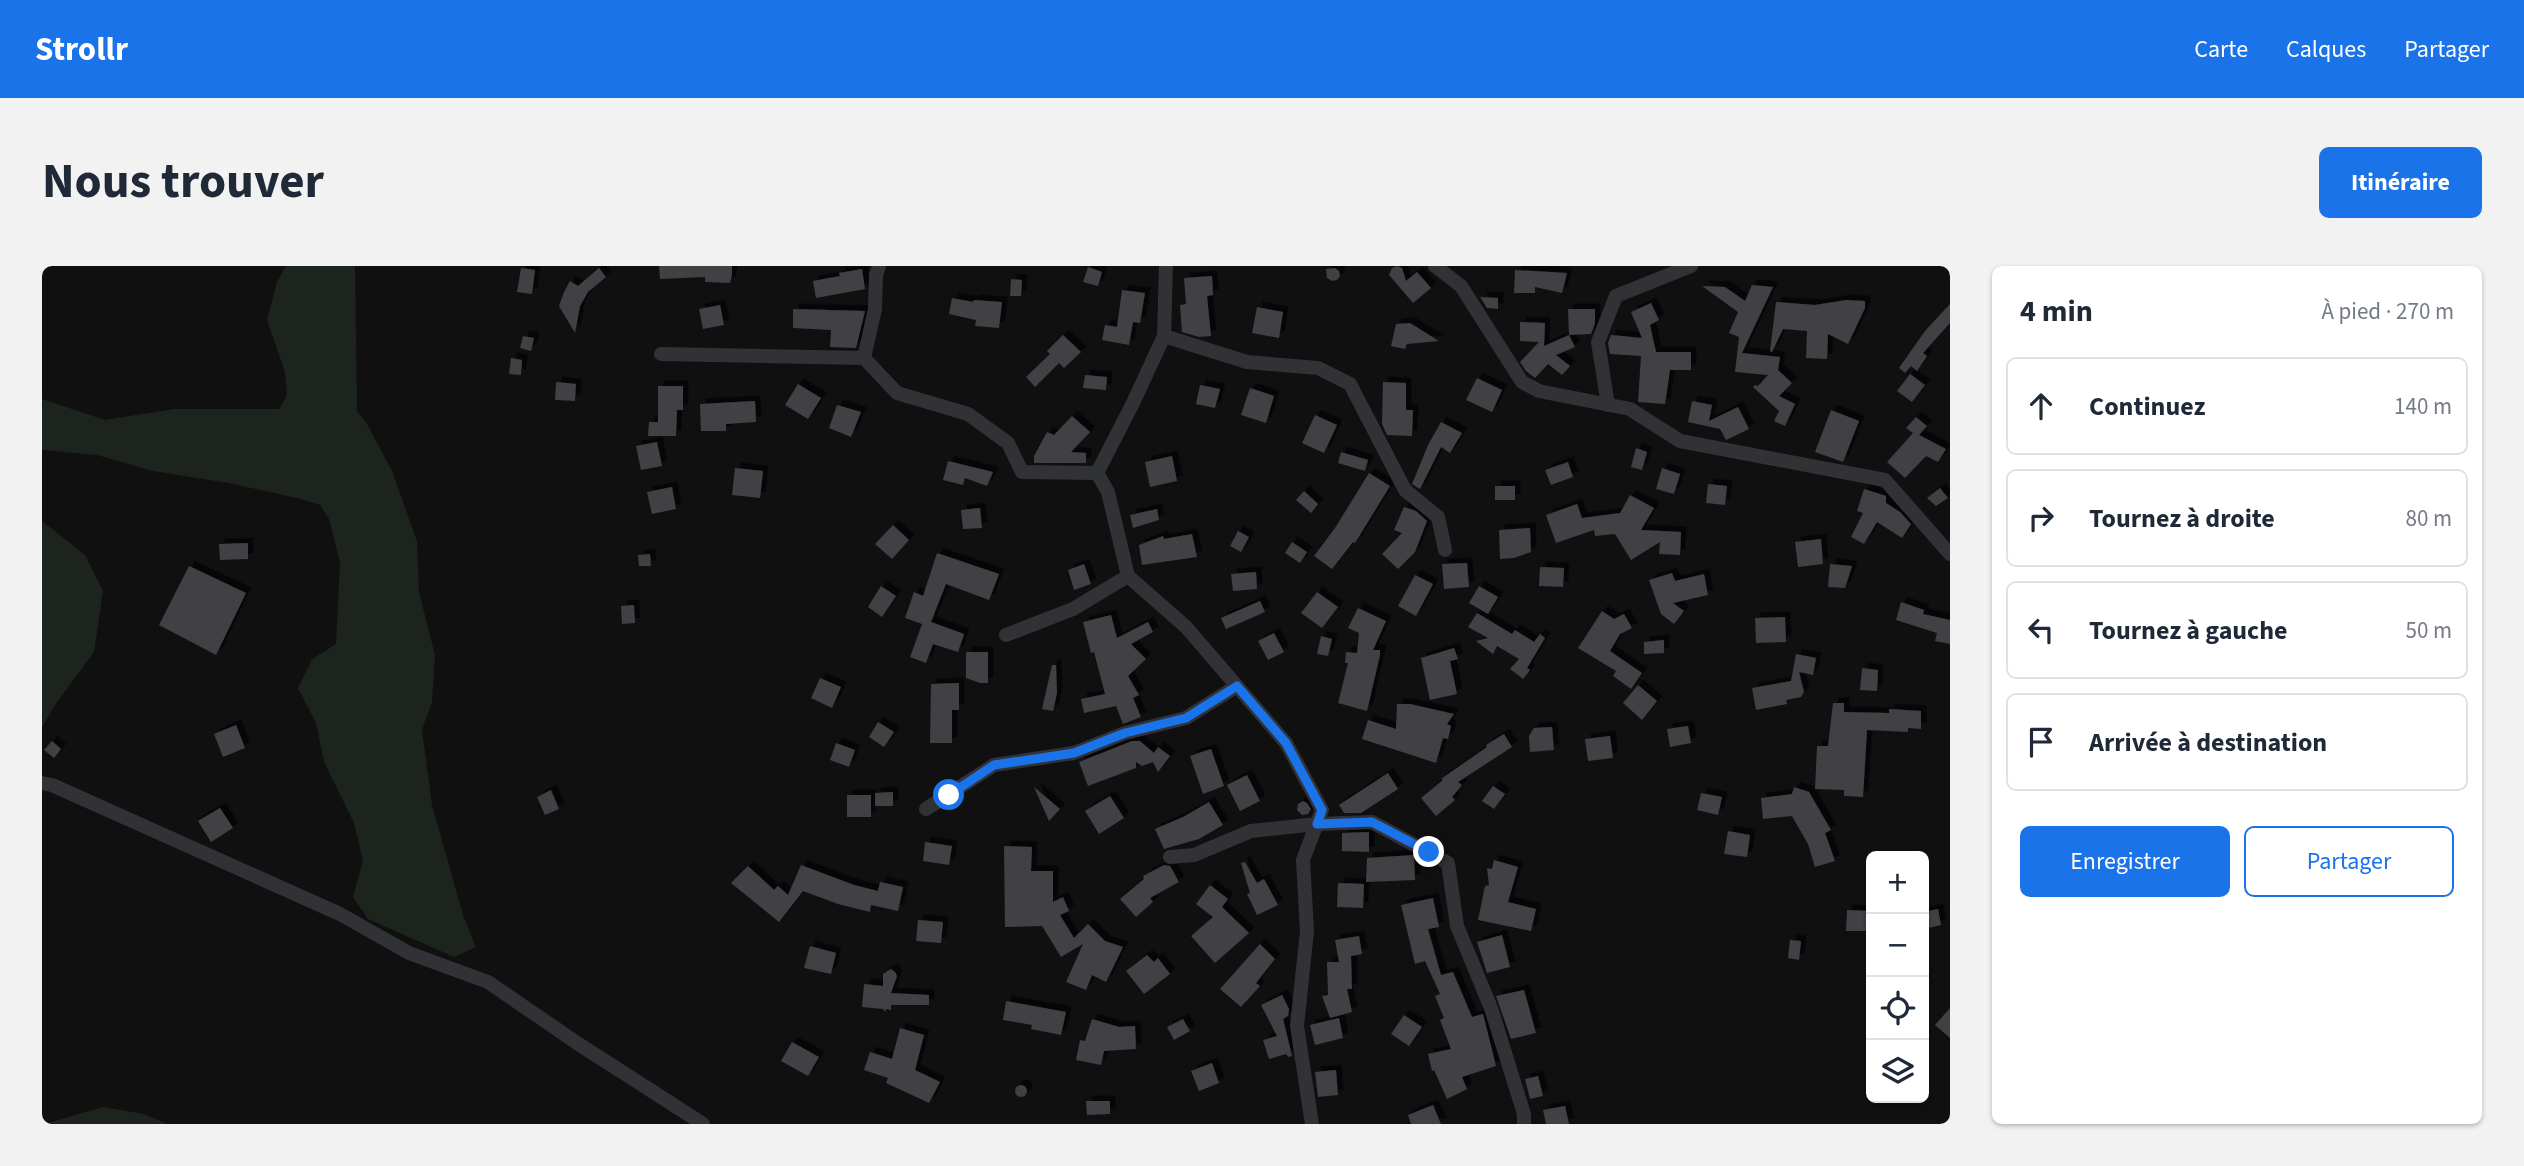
<!DOCTYPE html>
<html lang="fr">
<head>
<meta charset="utf-8">
<style>
  :root { --surface:#fff; --page:#f2f2f3; --text:#1f2937; --muted:#747a83; --line:#e0e1e3; --accent:#1a73e8 }
  body { margin:0; font-family:"Source Sans 3",sans-serif; background:var(--page); color:var(--text) }
  .controls { position:absolute; right:21px; bottom:21px; display:grid; overflow:hidden; border-radius:10px; box-shadow:0 2px 5px #0004 }
  .controls button { width:63px; height:63px; display:grid; place-items:center; padding:0; border:0; border-bottom:2px solid var(--line); background:var(--surface); color:var(--text); font:35px sans-serif }
  .stop { position:absolute; width:21px; height:21px; margin:-16px; border:5px solid #1a73e8; border-radius:50%; background:#fff }
  .stop.end { background:#1a73e8; border-color:#fff; box-shadow:0 2px 7px #0008 }
  .list { margin:0; padding:0; list-style:none }
  h2 { display:flex; justify-content:space-between; align-items:center; height:91px; margin:0; padding:0 28px; font-size:30px }
  h2 small { font-size:23px; font-weight:400; color:var(--muted) }
  .list li { display:grid; grid-template-columns:46px 1fr auto; gap:21px; align-items:center; box-sizing:border-box; height:98px; margin:0 14px 14px; padding:0 14px; border:2px solid var(--line); border-radius:10px }
  .list b { display:block; font-size:26px; white-space:nowrap }
  .list em { font-size:23px; font-style:normal; color:var(--muted) }
  .actions { display:flex; gap:14px; padding:21px 28px }
  .actions a { flex:1; padding:16px 0; border:2px solid var(--accent); border-radius:10px; text-align:center; font-size:24px; color:var(--accent) }
  .actions .main { background:var(--accent); color:#fff }
  .icon { flex:none; width:38px; height:38px; fill:none; stroke:currentColor; stroke-width:2; stroke-linecap:round; stroke-linejoin:round }
  .map { position:relative; flex:none; width:1908px; height:858px; overflow:hidden; border-radius:10px }
  header { display:flex; align-items:center; gap:42px; box-sizing:border-box; height:98px; padding:0 35px; background:var(--accent); color:#fff }
  header strong { font-size:33px }
  nav { display:flex; gap:38px; margin-inline-start:auto; font-size:24px }
  .intro { display:flex; align-items:center; justify-content:space-between; box-sizing:border-box; height:168px; padding:0 42px }
  h1 { margin:0; font-size:49px }
  .button { padding:18px 32px; border-radius:10px; background:var(--accent); color:#fff; font-size:24px; font-weight:700 }
  main { display:flex; gap:42px; padding:0 42px }
  aside { flex:1; background:var(--surface); border-radius:10px; box-shadow:0 2px 5px #0004 }
  .map>svg:first-child { display:block }
</style>
</head>
<body>
<header>
<strong>Strollr</strong>
<nav><a>Carte</a><a>Calques</a><a>Partager</a></nav>
</header>
<div class="intro"><h1>Nous trouver</h1><a class="button">Itinéraire</a></div>
<main>
<div class="map">
<svg width="1908" height="858" viewBox="0 0 1908 858">
  <defs>
    <filter id="shadow"><feDropShadow dx="5.5" dy="-5.5" stdDeviation="0" flood-color="#0009"/></filter>
  </defs>
  <rect width="100%" height="100%" fill="#101011"/>
  <g fill="#1d241d">
    <polygon points="244,0 313,0 315,145 325,158 350,205 375,275 377,326 393,389 390,436 380,464 390,539 421,649 434,681 412,691 326,653 311,631 321,595 312,557 282,496 274,457 256,422 270,393 294,378 298,296 287,253 278,239 259,233 187,217 111,205 55,189 0,184 0,133 63,154 132,143 237,143 245,129 243,106 225,54 235,16"/>
    <polygon points="0,255 43,289 61,325 52,386 15,436 0,461"/>
    <polygon points="61,841 102,848 125,858 3,858"/>
  </g>
  <g fill="#3f4044" filter="url(#shadow)">
    <polygon points="617,0 690,0 690,9 688,17 663,16 663,11 618,13"/>
    <polygon points="1355,0 1360,2 1364,15 1375,6 1389,22 1371,37 1347,9 1350,2"/>
    <polygon points="1046,1 1060,6 1056,20 1041,16"/>
    <polygon points="479,2 493,4 490,28 475,26"/>
    <polygon points="557,2 564,11 546,26 538,40 533,67 517,40 522,26 528,15 536,20"/>
    <polygon points="1293,2 1297,5 1298,10 1295,14 1290,15 1285,12 1284,3"/>
    <polygon points="820,3 823,23 774,32 771,15 798,10 797,7"/>
    <polygon points="1473,4 1525,7 1520,27 1493,21 1493,27 1472,27"/>
    <polygon points="1170,10 1171,29 1165,30 1169,70 1157,71 1140,66 1138,39 1144,38 1142,12"/>
    <polygon points="969,13 980,14 979,30 968,30"/>
    <polygon points="1710,19 1731,21 1700,87 1738,91 1736,104 1750,117 1737,130 1753,138 1743,160 1732,155 1737,145 1711,121 1713,119 1716,120 1726,109 1693,106 1697,71 1687,67 1696,46 1660,20 1683,21 1703,35"/>
    <polygon points="1080,24 1103,27 1098,57 1091,56 1087,79 1060,74 1063,59 1075,61"/>
    <polygon points="1438,31 1456,32 1456,43 1445,42"/>
    <polygon points="910,32 931,36 932,34 960,36 957,62 933,60 934,54 907,48"/>
    <polygon points="1804,34 1823,35 1823,42 1806,78 1786,68 1785,93 1764,92 1765,65 1741,63 1730,86 1728,85 1734,36 1773,39"/>
    <polygon points="1609,37 1617,54 1608,59 1614,86 1649,86 1649,104 1628,104 1623,138 1596,136 1599,90 1568,88 1566,77 1569,69 1600,72 1589,46"/>
    <polygon points="1908,38 1908,57 1881,87 1885,90 1875,105 1869,100 1863,107 1857,102 1883,65"/>
    <polygon points="678,39 682,59 661,63 657,43"/>
    <polygon points="1215,41 1241,46 1237,72 1210,67"/>
    <polygon points="751,43 823,45 814,82 788,81 789,64 751,62"/>
    <polygon points="1526,43 1553,43 1553,57 1549,68 1527,69"/>
    <polygon points="1478,56 1503,57 1502,80 1527,69 1533,81 1514,89 1528,100 1520,109 1506,98 1493,112 1484,105 1478,96 1497,76 1478,75"/>
    <polygon points="1368,57 1397,75 1365,78 1363,83 1349,80 1354,58"/>
    <polygon points="1021,69 1039,86 1022,102 1017,97 993,121 984,111 1008,88 1005,85"/>
    <polygon points="481,70 492,72 489,85 478,82"/>
    <polygon points="469,92 480,94 479,109 467,108"/>
    <polygon points="1868,108 1883,119 1870,136 1855,125"/>
    <polygon points="1043,109 1065,111 1064,124 1041,122"/>
    <polygon points="1435,112 1460,124 1450,146 1424,134"/>
    <polygon points="514,116 534,118 533,135 513,134"/>
    <polygon points="1341,116 1364,117 1364,144 1371,144 1370,170 1345,169 1340,158"/>
    <polygon points="756,118 779,132 766,153 743,139"/>
    <polygon points="1158,119 1178,123 1173,142 1154,138"/>
    <polygon points="616,120 641,120 641,144 635,144 634,170 606,170 607,156 616,156"/>
    <polygon points="1208,122 1232,130 1224,157 1199,149"/>
    <polygon points="713,135 714,156 684,158 684,165 659,165 658,138"/>
    <polygon points="1650,135 1670,139 1667,155 1696,141 1707,163 1684,174 1678,163 1646,156"/>
    <polygon points="795,139 819,146 809,171 787,162"/>
    <polygon points="1789,144 1817,155 1801,196 1773,186"/>
    <polygon points="1273,149 1295,159 1282,187 1260,177"/>
    <polygon points="1030,150 1048,166 1029,186 1044,187 1044,197 992,197 992,190 1005,166 1012,169"/>
    <polygon points="1874,151 1885,160 1877,169 1904,183 1896,196 1884,190 1863,212 1845,196 1871,167 1864,162"/>
    <polygon points="1399,156 1420,167 1408,187 1399,181 1378,223 1370,218 1386,179"/>
    <polygon points="615,176 620,200 599,204 594,180"/>
    <polygon points="1594,182 1605,186 1600,204 1589,201"/>
    <polygon points="1299,186 1326,194 1323,205 1296,197"/>
    <polygon points="1130,190 1135,215 1108,221 1103,196"/>
    <polygon points="906,195 951,206 945,220 923,212 921,219 901,214"/>
    <polygon points="1526,196 1531,211 1509,219 1503,204"/>
    <polygon points="693,202 721,205 718,232 690,229"/>
    <polygon points="1620,202 1638,208 1632,228 1614,223"/>
    <polygon points="1327,207 1348,220 1313,277 1311,276 1290,303 1272,290 1293,262"/>
    <polygon points="1666,218 1685,220 1683,239 1664,237"/>
    <rect x="1453" y="220" width="20" height="14"/>
    <polygon points="630,221 634,243 610,248 605,226"/>
    <polygon points="1898,222 1906,232 1894,240 1885,232"/>
    <polygon points="1822,223 1844,230 1844,237 1858,246 1869,258 1860,272 1835,256 1822,278 1809,271 1821,247 1815,245"/>
    <polygon points="1262,225 1276,238 1269,247 1254,234"/>
    <polygon points="1588,229 1612,242 1599,264 1639,266 1638,289 1617,288 1618,276 1589,294 1573,268 1553,270 1552,264 1514,277 1504,249 1535,238 1540,252 1578,247"/>
    <polygon points="1362,241 1374,245 1385,255 1373,286 1356,303 1340,288 1360,267 1352,264"/>
    <polygon points="938,242 940,262 921,263 919,244"/>
    <polygon points="1115,243 1117,254 1091,262 1088,249"/>
    <polygon points="851,259 867,274 850,293 833,278"/>
    <polygon points="1488,262 1489,286 1472,292 1458,293 1457,264"/>
    <polygon points="1196,265 1207,271 1199,286 1188,280"/>
    <polygon points="1150,268 1155,291 1100,299 1097,279 1121,270 1122,273"/>
    <polygon points="1779,273 1781,298 1756,301 1753,276"/>
    <polygon points="1250,276 1265,286 1258,297 1243,287"/>
    <polygon points="206,277 206,293 178,294 177,278"/>
    <polygon points="895,287 957,308 947,334 904,318 889,356 922,368 916,386 891,378 884,397 868,391 880,358 863,352 872,326 881,330"/>
    <polygon points="608,288 609,300 597,300 596,289"/>
    <polygon points="1425,297 1427,321 1402,323 1400,298"/>
    <polygon points="1042,298 1049,318 1032,324 1026,304"/>
    <polygon points="1788,298 1810,300 1803,322 1786,321"/>
    <polygon points="147,300 204,327 174,389 117,359"/>
    <polygon points="1498,301 1522,302 1521,321 1497,320"/>
    <polygon points="1214,306 1215,323 1191,325 1189,308"/>
    <polygon points="1630,307 1633,315 1662,308 1666,329 1631,337 1642,345 1632,358 1619,348 1607,314"/>
    <polygon points="1373,309 1391,318 1374,350 1356,340"/>
    <polygon points="839,320 854,330 840,351 826,341"/>
    <polygon points="1437,320 1456,331 1446,348 1427,337"/>
    <polygon points="1275,326 1296,341 1280,362 1259,347"/>
    <polygon points="1218,335 1223,346 1184,363 1179,352"/>
    <polygon points="1859,336 1882,344 1881,348 1908,354 1908,378 1893,375 1895,367 1854,354"/>
    <polygon points="592,339 593,357 580,358 579,340"/>
    <polygon points="1316,342 1344,355 1331,384 1338,384 1338,389 1325,445 1296,437 1306,397 1303,397 1304,386 1315,387 1317,367 1306,362"/>
    <polygon points="1560,345 1572,353 1582,348 1590,362 1578,368 1568,385 1600,407 1589,423 1571,410 1574,405 1536,382"/>
    <polygon points="1435,347 1470,368 1473,364 1492,376 1498,368 1503,372 1485,402 1488,404 1481,413 1468,403 1477,393 1455,380 1451,388 1434,375 1446,372 1426,361"/>
    <polygon points="1069,349 1075,372 1106,356 1111,366 1089,378 1104,393 1086,410 1097,429 1091,432 1099,451 1081,458 1074,440 1042,447 1039,433 1063,428 1052,386 1049,387 1041,356"/>
    <polygon points="1743,351 1744,376 1714,377 1713,352"/>
    <polygon points="1232,367 1242,386 1226,394 1216,375"/>
    <polygon points="1279,370 1290,373 1286,390 1275,388"/>
    <polygon points="1622,374 1622,387 1602,388 1602,376"/>
    <polygon points="1412,382 1416,393 1408,395 1415,428 1388,434 1379,392"/>
    <polygon points="924,386 946,386 946,417 938,417 924,412"/>
    <polygon points="1754,388 1774,392 1771,409 1757,406 1762,426 1759,431 1744,434 1745,438 1714,444 1710,422 1749,415"/>
    <polygon points="1010,399 1014,399 1015,427 1011,445 1000,443"/>
    <polygon points="1820,402 1836,404 1835,425 1818,424"/>
    <polygon points="778,412 799,421 790,442 769,432"/>
    <polygon points="917,417 917,444 910,444 910,477 888,477 889,418"/>
    <polygon points="1596,419 1615,435 1600,454 1581,437"/>
    <polygon points="1791,437 1802,437 1802,446 1847,447 1847,443 1879,445 1879,463 1866,462 1866,466 1825,464 1821,531 1802,530 1802,524 1773,523 1775,480 1786,480"/>
    <polygon points="1355,438 1368,438 1412,448 1405,458 1409,460 1406,473 1401,472 1394,497 1320,473 1326,454 1354,463"/>
    <polygon points="836,456 852,466 842,481 827,471"/>
    <polygon points="194,459 203,482 181,491 172,468"/>
    <polygon points="1646,460 1649,477 1628,481 1625,463"/>
    <polygon points="1510,461 1512,484 1488,486 1487,470 1492,462"/>
    <polygon points="1462,468 1470,481 1416,516 1420,519 1410,531 1413,534 1394,550 1379,532 1401,514 1399,513 1445,481 1444,479"/>
    <polygon points="1568,470 1571,492 1546,495 1543,473"/>
    <polygon points="10,475 19,483 12,492 2,484"/>
    <polygon points="1090,475 1098,475 1112,487 1116,481 1128,490 1116,506 1111,496 1100,500 1094,496 1094,502 1046,520 1037,496"/>
    <polygon points="794,477 813,484 807,501 788,494"/>
    <polygon points="1169,483 1182,520 1161,528 1148,490"/>
    <polygon points="1346,507 1356,523 1319,547 1302,547 1297,539"/>
    <polygon points="1205,509 1218,535 1198,545 1185,519"/>
    <polygon points="1451,520 1463,528 1452,543 1440,535"/>
    <polygon points="992,521 1018,543 1007,555"/>
    <polygon points="1752,521 1767,526 1789,564 1783,567 1793,595 1773,601 1766,578 1750,550 1721,553 1719,532 1750,528"/>
    <polygon points="509,524 517,543 503,549 495,531"/>
    <polygon points="851,526 851,540 833,540 833,527"/>
    <polygon points="1659,527 1680,531 1676,549 1655,544"/>
    <rect x="805" y="529" width="24" height="22"/>
    <polygon points="1068,530 1082,552 1057,568 1043,545"/>
    <polygon points="1261,535 1265,537 1269,543 1266,548 1260,549 1255,544 1256,538"/>
    <polygon points="1167,536 1181,559 1157,573 1122,583 1113,563 1141,551"/>
    <polygon points="178,542 191,562 169,576 156,555"/>
    <polygon points="1686,565 1708,569 1705,591 1682,588"/>
    <polygon points="1327,566 1327,586 1300,585 1300,567"/>
    <polygon points="883,576 910,580 907,599 881,595"/>
    <polygon points="962,580 990,581 989,605 1011,605 1011,636 1021,631 1027,645 1018,649 1032,672 1046,658 1063,675 1081,681 1064,716 1050,709 1044,724 1024,716 1041,678 1019,691 1000,660 963,661"/>
    <polygon points="1372,589 1373,614 1324,616 1325,592"/>
    <polygon points="1452,594 1476,601 1466,636 1494,643 1489,665 1436,654 1443,620 1447,619 1445,602 1450,603"/>
    <polygon points="1203,596 1215,617 1222,613 1236,639 1215,649 1205,628 1208,627 1199,597"/>
    <polygon points="759,599 812,619 836,625 838,616 861,621 856,645 829,639 828,646 796,638 761,625 737,656 689,617 706,600 732,624 736,620 746,629"/>
    <polygon points="1122,599 1128,600 1137,616 1108,632 1111,636 1094,651 1078,633 1102,613 1101,610"/>
    <polygon points="1296,617 1322,618 1321,642 1295,641"/>
    <polygon points="1168,619 1186,633 1180,641 1207,667 1173,697 1149,670 1171,651 1154,638"/>
    <polygon points="1391,632 1397,661 1386,663 1399,709 1411,706 1430,751 1441,748 1454,800 1420,811 1425,823 1405,833 1392,804 1390,805 1386,788 1409,783 1398,754 1402,752 1393,730 1398,728 1383,695 1373,698 1359,639"/>
    <polygon points="1896,643 1899,659 1882,663 1882,646"/>
    <polygon points="1805,644 1827,645 1826,665 1804,665"/>
    <polygon points="876,654 901,656 899,677 874,675"/>
    <polygon points="1460,669 1468,701 1445,707 1435,676"/>
    <polygon points="1317,670 1320,688 1309,690 1310,723 1305,723 1310,746 1288,752 1280,730 1286,729 1285,696 1297,696 1293,674"/>
    <polygon points="1748,674 1759,675 1757,694 1746,692"/>
    <polygon points="1218,678 1233,693 1214,717 1218,720 1199,741 1178,723"/>
    <polygon points="768,680 794,687 789,708 762,702"/>
    <polygon points="1105,689 1112,696 1116,692 1128,708 1102,728 1084,705"/>
    <polygon points="849,703 853,706 855,710 849,727 887,729 887,739 849,739 849,744 844,743 843,746 841,743 820,741 822,718 841,720 841,708"/>
    <polygon points="1482,724 1494,767 1469,773 1454,730"/>
    <polygon points="1240,729 1247,743 1246,750 1241,753 1250,790 1246,791 1244,788 1227,793 1221,774 1235,770 1219,739"/>
    <polygon points="964,735 1024,746 1019,769 989,763 990,759 961,754"/>
    <polygon points="1908,742 1908,772 1893,759"/>
    <polygon points="1362,749 1380,761 1367,780 1349,768"/>
    <polygon points="1297,752 1301,772 1273,779 1268,759"/>
    <polygon points="1050,753 1077,761 1093,760 1094,783 1062,785 1059,799 1034,794 1038,774 1043,775"/>
    <polygon points="1141,753 1148,765 1132,774 1125,761"/>
    <polygon points="858,762 882,769 873,804 898,816 887,837 844,817 846,812 822,804 828,786 850,793"/>
    <polygon points="750,776 777,791 766,810 739,795"/>
    <polygon points="1170,797 1177,817 1157,825 1149,805"/>
    <polygon points="1294,804 1296,829 1276,831 1273,806"/>
    <polygon points="1496,810 1501,830 1488,833 1483,813"/>
    <circle cx="979" cy="825" r="6"/>
    <polygon points="1044,835 1068,835 1068,848 1045,849"/>
    <polygon points="1391,839 1399,858 1369,858 1366,849"/>
    <polygon points="1523,840 1527,858 1504,858 1501,844"/>
  </g>
  <g fill="none" stroke-linecap="round" stroke-linejoin="round">
    <g stroke="#313236" stroke-width="14">
      <polyline points="837,0 834,9 833,43 822,92 855,127 926,148 966,177 980,206 1055,207"/>
      <polyline points="1124,0 1122,70 1091,137 1055,207 1066,226 1086,310 1144,361 1244,477 1280,544 1261,594 1265,665 1255,760 1270,858"/>
      <polyline points="1393,0 1419,20 1480,116 1497,125 1588,143 1638,175 1843,214 1908,288"/>
      <polyline points="1122,70 1205,96 1276,102 1308,118 1363,224 1396,251 1403,284"/>
      <polyline points="619,88 822,92"/>
      <polyline points="1566,139 1556,76 1574,30 1649,0"/>
      <polyline points="964,369 1031,343 1086,310"/>
      <polyline points="0,517 10,519 298,648 367,687 446,716 535,777 661,858"/>
      <polyline points="884,543 952,499 1032,487 1083,467 1144,452 1195,420"/>
      <polyline points="1128,591 1152,589 1209,565 1275,558 1330,556 1406,597 1415,660 1449,742 1482,848 1482,858"/>
    </g>
  </g>
  <g fill="none" stroke-linecap="round" stroke-linejoin="round">
    <polyline stroke="#1a73e8" stroke-width="9" points="907,529 952,499 1032,487 1083,467 1144,452 1195,420 1244,477 1280,544 1275,558 1330,556 1387,586"/>
  </g>
</svg>
<div class="controls">
<button>+</button>
<button>−</button>
<button><svg class="icon" aria-label="locate" viewBox="0 0 24 24"><circle cx="12" cy="12" r="6"/><path d="M12 2v4M12 18v4M2 12h4M18 12h4"/></svg></button>
<button><svg class="icon" aria-label="layers" viewBox="0 0 24 24"><path d="M12 4l9 5-9 5-9-5zM3 14l9 5 9-5"/></svg></button>
</div>
<div class="stop" style="left:907px;top:529px"></div>
<div class="stop end" style="left:1387px;top:586px"></div>
</div>
<aside>
<h2>4 min<small>À pied · 270 m</small></h2>
<ul class="list">
<li><svg class="icon" aria-label="ahead" viewBox="0 0 24 24"><path d="M12 20V5M6 11l6-6 6 6"/></svg><div><b>Continuez</b></div><em>140 m</em></li>
<li><svg class="icon" aria-label="right" viewBox="0 0 24 24"><path d="M7 20v-9h11M14 6l5 5-5 5"/></svg><div><b>Tournez à droite</b></div><em>80 m</em></li>
<li><svg class="icon" aria-label="left" viewBox="0 0 24 24"><path d="M17 20v-9H6M10 6l-5 5 5 5"/></svg><div><b>Tournez à gauche</b></div><em>50 m</em></li>
<li><svg class="icon" aria-label="arrive" viewBox="0 0 24 24"><path d="M6 21V4h12l-3 4 3 4H6"/></svg><div><b>Arrivée à destination</b></div></li>
</ul>
<div class="actions"><a class="main">Enregistrer</a><a>Partager</a></div>
</aside>
</main>
</body>
</html>
